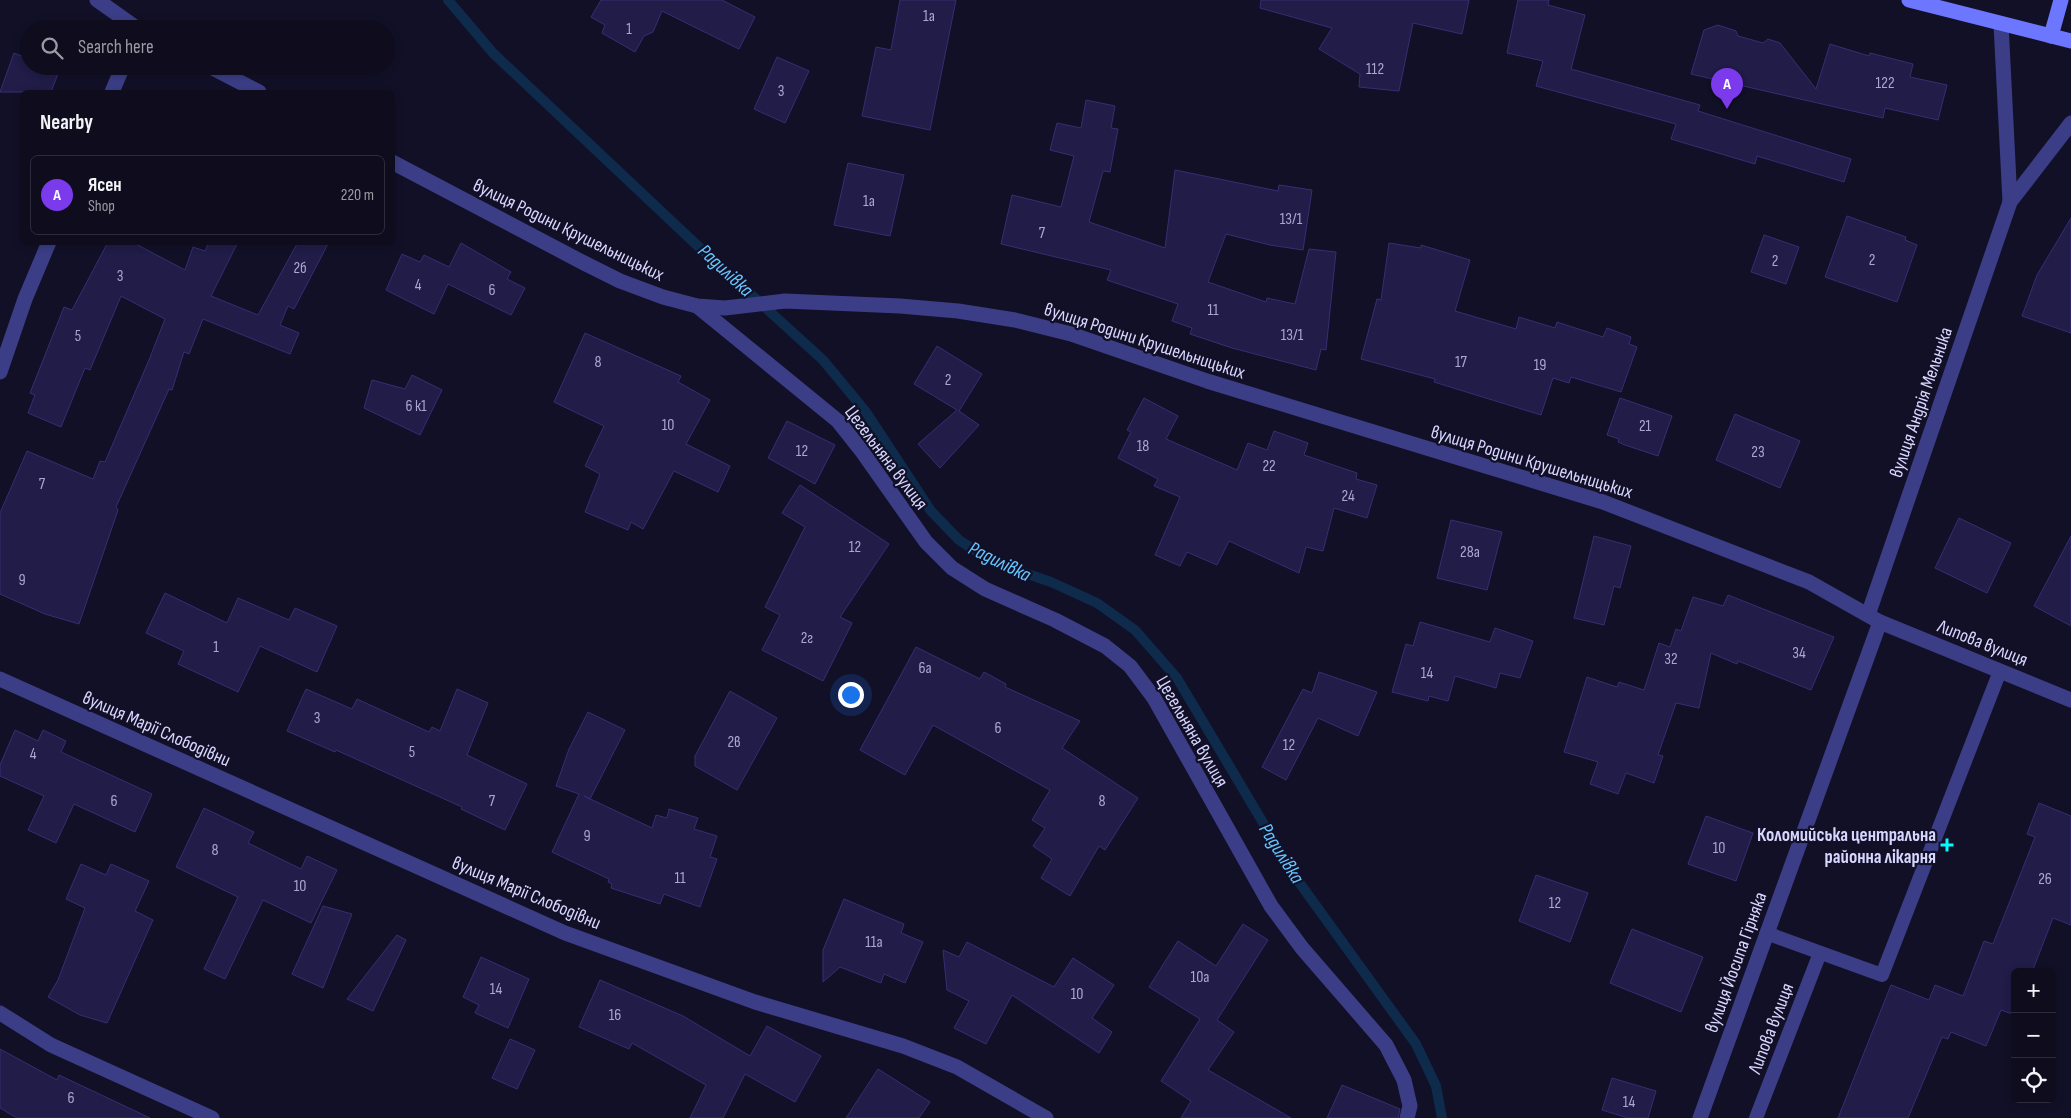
<!DOCTYPE html>
<html lang="en">
<head>
<meta charset="utf-8">
<style>
  :root { --surface:#0e0c1d; --page:#171526; --text:#f1f3f6; --muted:#9b9ba4; --line:#2e2c3b; --accent:#7c3aed }
  body { margin:0; font-family:"Sofia Sans Condensed",sans-serif; background:var(--page); color:var(--text) }
  .controls { position:absolute; right:15px; bottom:15px; display:grid; overflow:hidden; border-radius:8px; box-shadow:0 2px 8px #0003 }
  .controls button { width:45px; height:45px; display:grid; place-items:center; padding:0; border:0; border-bottom:1px solid var(--line); background:var(--surface); color:var(--text); font:25px sans-serif }
  .you { position:absolute; left:850px; top:694px; width:18px; height:18px; margin:-12px; border:4px solid #fff; border-radius:50%; background:#1a73e8; box-shadow:0 0 0 8px #1a73e833 }
  .badge { display:grid; place-items:center; width:32px; height:32px; border-radius:50%; background:var(--accent); color:#fff; font-size:16px; font-weight:700 }
  .pin { position:absolute; translate:-50% -41px; filter:drop-shadow(0 1px 2px #0008) }
  .pin::after { content:''; position:absolute; top:26px; width:18px; height:15px; background:inherit; clip-path:polygon(0 0,100% 0,50% 100%) }
  .list { margin:0; padding:0; list-style:none }
  h2 { display:flex; justify-content:space-between; align-items:center; height:65px; margin:0; padding:0 20px; font-size:21px }
  h2 small { font-size:16px; font-weight:400; color:var(--muted) }
  .list li { display:grid; grid-template-columns:32px 1fr auto; gap:15px; align-items:center; box-sizing:border-box; height:80px; margin:0 10px 10px; padding:0 10px; border:1px solid var(--line); border-radius:8px }
  .list b { display:block; font-size:19px; white-space:nowrap }
  .list p { margin:0; font-size:16px; white-space:nowrap; color:var(--muted) }
  .list em { font-size:16px; font-style:normal; color:var(--muted) }
  .icon { flex:none; width:28px; height:28px; fill:none; stroke:currentColor; stroke-width:2; stroke-linecap:round; stroke-linejoin:round }
  .map { position:relative; flex:none; width:2071px; height:1118px; overflow:hidden }
  .search { position:absolute; background:var(--surface); box-shadow:0 2px 8px #0003; left:20px; top:20px; width:375px; height:55px; display:flex; align-items:center; gap:12px; box-sizing:border-box; padding:0 18px; border-radius:28px; color:var(--muted); font-size:19px }
  .panel { position:absolute; background:var(--surface); box-shadow:0 2px 8px #0003; left:20px; top:90px; width:375px; height:155px; border-radius:8px }
  .map>svg:first-child { display:block }
</style>
</head>
<body>
<div class="map">
<svg width="2071" height="1118" viewBox="0 0 2071 1118">
  <rect width="100%" height="100%" fill="#121027"/>
  <g fill="none" stroke-linecap="round" stroke-linejoin="round">
    <polyline stroke="#0e2b4c" stroke-width="10" points="448,0 493,53 701,249 823,360 866,412 931,511 959,540 993,562 1051,582 1097,603 1135,630 1177,678 1296,878 1416,1044 1436,1086 1442,1118"/>
  </g>
  <g fill="#211c48" stroke="#362e74">
    <polygon points="601,0 722,0 755,17 739,49 662,11 653,32 644,36 635,52 602,33 605,25 591,17"/>
    <polygon points="900,0 956,0 930,130 862,116 876,47 891,50"/>
    <polygon points="1261,0 1469,0 1462,34 1413,23 1399,91 1359,87 1360,74 1319,49 1332,28 1260,8"/>
    <polygon points="1518,0 1549,0 1548,5 1585,15 1571,69 1700,105 1698,111 1851,159 1844,182 1757,156 1755,164 1671,139 1676,124 1536,86 1543,61 1507,53"/>
    <polygon points="1718,25 1736,31 1738,36 1763,43 1768,39 1780,43 1816,89 1830,44 1869,56 1870,53 1913,64 1910,77 1947,85 1938,120 1885,108 1883,118 1691,74 1704,30"/>
    <polygon points="14,53 29,59 29,66 47,66 59,71 51,92 0,92"/>
    <polygon points="777,57 809,71 785,123 754,109"/>
    <polygon points="1086,100 1115,106 1111,128 1118,129 1110,172 1103,171 1089,222 1165,248 1175,170 1278,191 1279,185 1312,190 1303,250 1270,245 1226,234 1208,282 1266,302 1267,298 1295,304 1309,249 1336,252 1326,350 1321,349 1316,370 1232,348 1190,334 1192,328 1172,321 1178,304 1107,280 1111,270 1001,244 1012,195 1061,207 1074,156 1050,150 1057,123 1081,128"/>
    <polygon points="848,163 904,175 890,236 834,225"/>
    <polygon points="1847,216 1906,237 1905,240 1917,245 1897,302 1825,277"/>
    <polygon points="2071,218 2071,333 2022,316 2037,275"/>
    <polygon points="1764,235 1799,247 1786,284 1751,272"/>
    <polygon points="108,242 132,242 185,270 193,247 205,251 209,242 238,242 211,296 258,315 298,242 329,242 294,309 288,306 280,325 299,333 290,354 203,319 189,354 184,352 172,390 169,389 116,507 118,510 79,624 45,614 0,594 0,513 27,451 93,479 100,461 105,462 149,360 165,319 121,296 90,370 85,368 61,427 28,413 35,395 30,393 64,307 72,310"/>
    <polygon points="461,243 511,272 507,279 525,288 511,315 448,284 434,314 386,290 402,254 420,262 424,255 449,267"/>
    <polygon points="1389,243 1421,248 1421,245 1470,260 1455,311 1516,329 1519,317 1555,328 1557,322 1603,337 1607,328 1631,337 1629,344 1637,347 1621,392 1571,377 1569,383 1553,378 1541,415 1434,382 1435,379 1361,359 1377,299 1381,300"/>
    <polygon points="585,333 681,376 678,382 710,400 686,444 730,466 718,492 674,471 643,529 631,522 628,530 585,512 600,474 585,466 604,426 554,402"/>
    <polygon points="937,346 982,374 959,411 979,425 940,468 918,444 957,410 914,384"/>
    <polygon points="412,375 442,390 420,435 364,408 372,380 405,389"/>
    <polygon points="1144,398 1178,416 1166,439 1237,470 1248,443 1267,450 1274,431 1308,443 1304,455 1357,473 1356,479 1377,485 1367,518 1334,508 1323,551 1306,547 1299,573 1229,541 1217,565 1187,552 1180,566 1155,555 1180,497 1154,486 1158,479 1118,458 1131,432 1127,430"/>
    <polygon points="1620,398 1672,416 1658,456 1625,445 1618,442 1619,439 1607,435"/>
    <polygon points="1735,414 1800,441 1780,488 1716,460"/>
    <polygon points="787,421 835,445 815,484 768,458"/>
    <polygon points="800,485 889,544 840,617 852,623 823,681 762,650 780,615 765,607 805,527 782,513"/>
    <polygon points="1959,518 2011,543 1987,593 1935,568"/>
    <polygon points="1451,520 1502,532 1487,590 1437,578"/>
    <polygon points="1594,536 1631,546 1620,588 1614,586 1604,625 1574,618"/>
    <polygon points="2071,536 2071,626 2034,606"/>
    <polygon points="165,593 227,623 238,598 289,620 295,608 337,626 317,672 260,646 238,692 178,664 184,651 146,633"/>
    <polygon points="1728,595 1834,637 1811,690 1738,661 1737,664 1711,653 1699,708 1676,703 1658,755 1663,756 1654,783 1626,773 1618,794 1590,784 1598,762 1564,752 1587,677 1617,687 1619,682 1644,690 1659,643 1670,647 1676,629 1681,631 1693,597 1723,606"/>
    <polygon points="1420,622 1490,642 1495,628 1533,641 1520,678 1500,673 1496,688 1455,676 1448,701 1429,696 1428,701 1392,692 1406,644 1413,646"/>
    <polygon points="916,647 980,679 984,672 1006,684 1005,687 1080,721 1062,748 1138,798 1105,850 1099,846 1070,896 1041,878 1052,859 1033,846 1045,828 1032,820 1050,790 933,725 905,775 860,750"/>
    <polygon points="1319,672 1377,692 1358,736 1318,718 1286,780 1262,767 1303,689 1312,693"/>
    <polygon points="306,689 352,709 357,699 429,732 432,727 440,731 457,689 488,703 467,755 527,784 505,830 461,809 462,807 336,750 335,752 287,731"/>
    <polygon points="730,691 777,718 737,790 695,766 695,756"/>
    <polygon points="588,712 625,730 590,799 584,796 652,828 656,815 667,818 669,809 698,818 694,829 717,836 710,857 717,859 700,907 664,894 660,904 611,888 612,884 608,882 609,879 552,852 579,794 556,786 569,749"/>
    <polygon points="15,730 38,741 43,730 66,741 61,752 152,794 135,832 74,804 56,843 28,830 44,796 0,776 0,765"/>
    <polygon points="2039,803 2071,816 2071,925 2053,918 2032,972 2015,972 2015,1015 2001,1010 1986,1046 1951,1032 1948,1039 1942,1037 1908,1118 1838,1118 1891,985 1929,1000 1935,985 1963,996 1984,941 1993,944 2035,837 2027,834"/>
    <polygon points="204,808 254,832 248,843 301,869 307,856 337,870 311,923 263,900 225,979 204,969 238,897 176,867"/>
    <polygon points="1706,816 1753,833 1736,881 1688,864"/>
    <polygon points="81,864 106,875 111,864 149,881 135,911 153,920 107,1023 80,1015 48,997 58,980 85,908 66,899"/>
    <polygon points="1536,875 1588,893 1570,942 1519,921"/>
    <polygon points="844,899 904,924 901,933 923,942 905,983 884,974 881,983 840,967 823,982 823,950"/>
    <polygon points="323,906 352,914 323,988 292,974"/>
    <polygon points="1243,924 1268,940 1217,1020 1234,1032 1208,1070 1291,1118 1181,1118 1191,1101 1161,1081 1200,1019 1149,987 1178,941 1216,966"/>
    <polygon points="1632,929 1703,957 1681,1012 1610,983"/>
    <polygon points="397,935 406,940 373,1011 347,999"/>
    <polygon points="967,942 1054,987 1073,958 1114,985 1092,1018 1112,1032 1099,1053 1012,995 986,1044 954,1028 969,1001 947,990 943,950 959,957"/>
    <polygon points="481,957 529,979 508,1028 475,1013 479,1005 463,997"/>
    <polygon points="600,980 683,1016 750,1056 767,1026 821,1056 795,1102 745,1074 723,1118 690,1118 706,1085 632,1043 629,1049 579,1027"/>
    <polygon points="510,1039 535,1050 517,1089 492,1078"/>
    <polygon points="0,1049 57,1080 59,1075 150,1118 17,1118 0,1108"/>
    <polygon points="878,1069 930,1102 919,1118 846,1118"/>
    <polygon points="1612,1078 1656,1091 1648,1118 1628,1118 1602,1110"/>
    <polygon points="1342,1085 1400,1109 1398,1118 1327,1118"/>
  </g>
  <g fill="none" stroke-linecap="round" stroke-linejoin="round">
    <g stroke="#3b3e86" stroke-width="14">
      <polyline points="1766,933 1882,975 2000,671"/>
      <polyline points="1756,1118 1820,953"/>
    </g>
    <g stroke="#3b3e86" stroke-width="15">
      <polyline points="97,0 138,29"/>
      <polyline points="2001,24 2010,202"/>
      <polyline points="209,66 259,92"/>
      <polyline points="112,92 123,66"/>
      <polyline points="392,162 584,263 620,281 663,297 697,306 725,308 785,301 900,306 958,311 1015,320 1071,334 1207,381 1603,502 1809,582 1880,622 2071,700"/>
      <polyline points="697,306 838,421 861,450 926,542 952,568 985,589 1055,620 1105,646 1130,666 1154,698 1271,906 1302,948 1386,1045 1404,1080 1410,1106 1407,1118"/>
      <polyline points="0,372 25,299 49,242"/>
      <polyline points="1868,615 2010,202 2071,123"/>
      <polyline points="0,679 565,933 755,1002 903,1046 957,1067 1046,1118"/>
      <polyline points="0,1013 51,1045 212,1118"/>
      <polyline points="1700,1118 1880,622"/>
    </g>
    <g stroke="#6d76ff" stroke-width="15">
      <polyline points="1909,0 2071,41"/>
      <polyline points="2051,36 2061,0"/>
    </g>
  </g>
  <path fill="#03fbfe" stroke="#121027" stroke-width="2" d="M1944.5 837.5h5v5h5v5h-5v5h-5v-5h-5v-5h5z"/>
  <g text-anchor="middle" stroke-width="4.5" stroke-linejoin="round" paint-order="stroke">
    <g font-size="16" fill="#aaa8d1">
      <text x="929" y="21">1а</text>
      <text x="629" y="34">1</text>
      <text x="1375" y="74">112</text>
      <text x="1885" y="88">122</text>
      <text x="781" y="96">3</text>
      <text x="869" y="206">1а</text>
      <text x="1291" y="224">13/1</text>
      <text x="1042" y="238">7</text>
      <text x="1872" y="265">2</text>
      <text x="1775" y="266">2</text>
      <text x="300" y="273">2б</text>
      <text x="120" y="281">3</text>
      <text x="418" y="290">4</text>
      <text x="492" y="295">6</text>
      <text x="1213" y="315">11</text>
      <text x="1292" y="340">13/1</text>
      <text x="78" y="341">5</text>
      <text x="598" y="367">8</text>
      <text x="1461" y="367">17</text>
      <text x="1540" y="370">19</text>
      <text x="948" y="385">2</text>
      <text x="416" y="411">6 к1</text>
      <text x="668" y="430">10</text>
      <text x="1645" y="431">21</text>
      <text x="1143" y="451">18</text>
      <text x="802" y="456">12</text>
      <text x="1758" y="457">23</text>
      <text x="1269" y="471">22</text>
      <text x="42" y="489">7</text>
      <text x="1348" y="501">24</text>
      <text x="855" y="552">12</text>
      <text x="1470" y="557">28а</text>
      <text x="22" y="585">9</text>
      <text x="807" y="643">2г</text>
      <text x="216" y="652">1</text>
      <text x="1799" y="658">34</text>
      <text x="1671" y="664">32</text>
      <text x="925" y="673">6а</text>
      <text x="1427" y="678">14</text>
      <text x="317" y="723">3</text>
      <text x="998" y="733">6</text>
      <text x="734" y="747">2в</text>
      <text x="1289" y="750">12</text>
      <text x="412" y="757">5</text>
      <text x="33" y="759">4</text>
      <text x="114" y="806">6</text>
      <text x="492" y="806">7</text>
      <text x="1102" y="806">8</text>
      <text x="587" y="841">9</text>
      <text x="1719" y="853">10</text>
      <text x="215" y="855">8</text>
      <text x="680" y="883">11</text>
      <text x="2045" y="884">26</text>
      <text x="300" y="891">10</text>
      <text x="1555" y="908">12</text>
      <text x="874" y="947">11а</text>
      <text x="1200" y="982">10а</text>
      <text x="496" y="994">14</text>
      <text x="1077" y="999">10</text>
      <text x="615" y="1020">16</text>
      <text x="71" y="1103">6</text>
      <text x="1629" y="1107">14</text>
    </g>
    <g font-size="19" fill="#d7d6ff" stroke="#121027">
      <text transform="translate(569 229) rotate(26)" y="7">вулиця Родини Крушельницьких</text>
      <text transform="translate(1145 340) rotate(18)" y="7">вулиця Родини Крушельницьких</text>
      <text transform="translate(1920 402) rotate(-71)" y="7">вулиця Андрія Мельника</text>
      <text transform="translate(887 457) rotate(53)" y="7">Цегельняна вулиця</text>
      <text transform="translate(1532 461) rotate(17)" y="7">вулиця Родини Крушельницьких</text>
      <text transform="translate(1983 642) rotate(22)" y="7">Липова вулиця</text>
      <text transform="translate(157 728) rotate(24)" y="7">вулиця Марії Слободівни</text>
      <text transform="translate(1193 731) rotate(60)" y="7">Цегельняна вулиця</text>
      <text transform="translate(527 892) rotate(23)" y="7">вулиця Марії Слободівни</text>
      <text transform="translate(1735 962) rotate(-70)" y="7">вулиця Йосипа Гірняка</text>
      <text transform="translate(1770 1028) rotate(-69)" y="7">Липова вулиця</text>
    </g>
    <g font-size="19" font-weight="bold" fill="#d7d6ff" stroke="#121027" text-anchor="end">
      <text x="1936" y="841">Коломийська центральна<tspan x="1936" dy="22">районна лікарня</tspan></text>
    </g>
    <g font-size="20" font-style="italic" fill="#64c5ff" stroke="#121027">
      <text transform="translate(726 270) rotate(43)" y="7">Радилівка</text>
      <text transform="translate(1000 561) rotate(26)" y="7">Радилівка</text>
      <text transform="translate(1282 853) rotate(58)" y="7">Радилівка</text>
    </g>
  </g>
</svg>
<div class="controls">
<button>+</button>
<button>−</button>
<button><svg class="icon" aria-label="locate" viewBox="0 0 24 24"><circle cx="12" cy="12" r="6"/><path d="M12 2v4M12 18v4M2 12h4M18 12h4"/></svg></button>
</div>
<div class="you"></div>
<div class="pin badge" style="left:1727px;top:109px">A</div>
<div class="search"><svg class="icon" aria-label="search" viewBox="0 0 24 24"><circle cx="10" cy="10" r="6"/><path d="M15 15l6 6"/></svg>Search here</div>
<section class="panel">
<h2>Nearby<small></small></h2>
<ul class="list">
<li><span class="badge">A</span><div><b>Ясен</b><p>Shop</p></div><em>220 m</em></li>
</ul>
</section>
</div>
</body>
</html>
